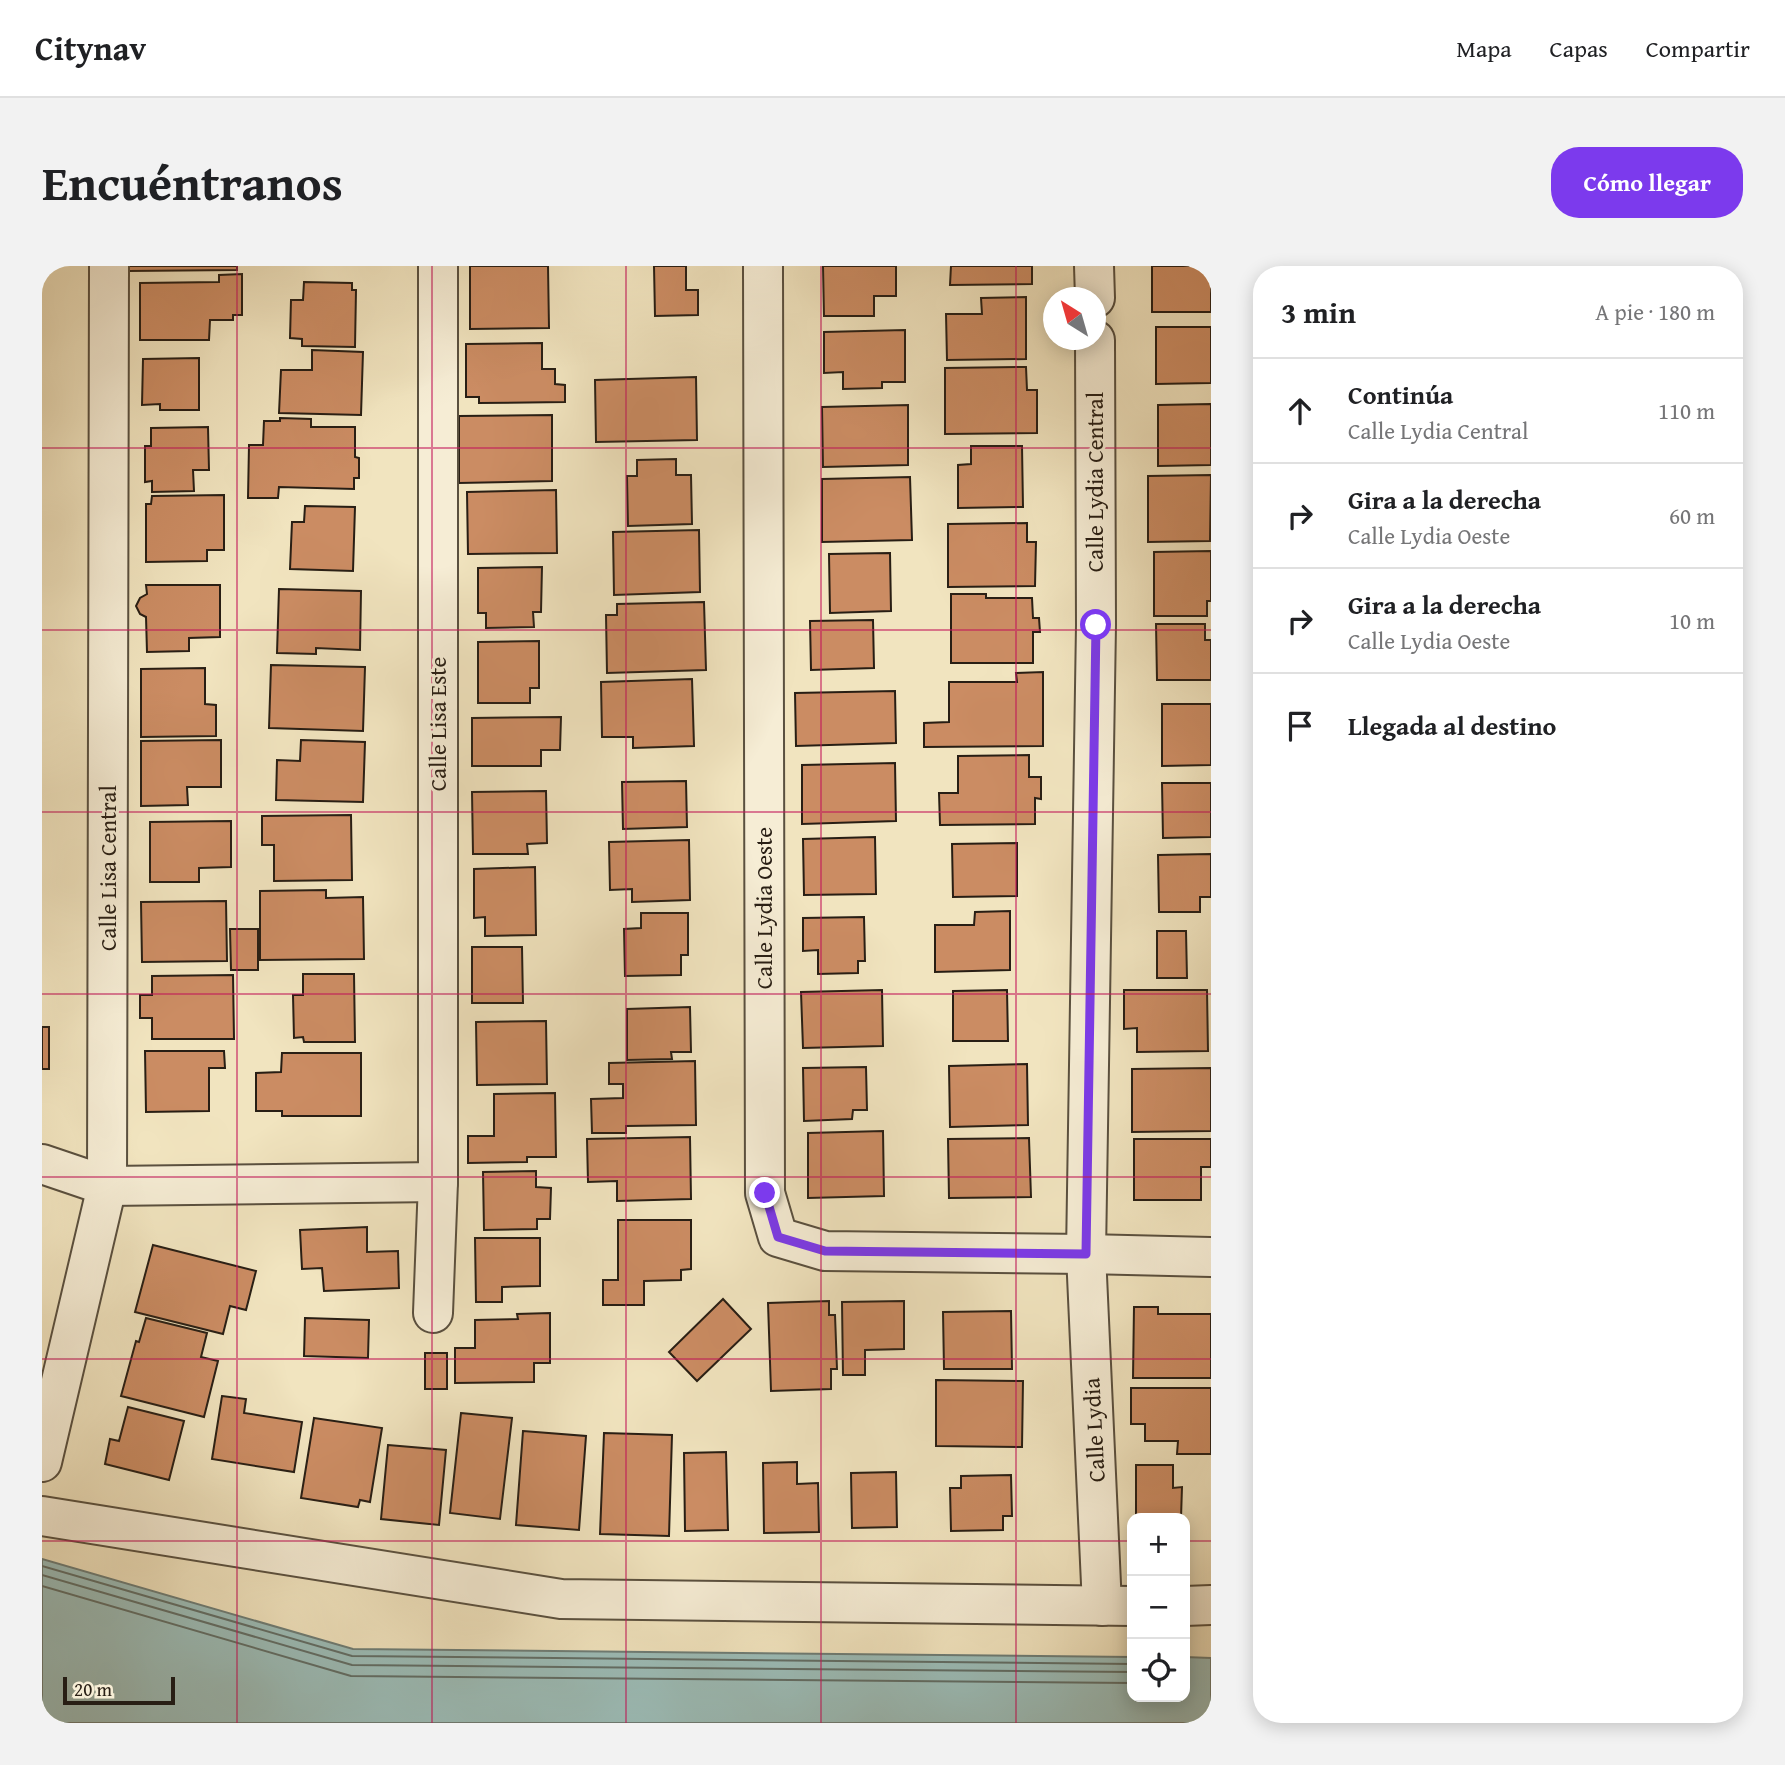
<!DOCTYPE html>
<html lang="es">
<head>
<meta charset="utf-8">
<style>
  :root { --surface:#fff; --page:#f2f2f2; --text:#202124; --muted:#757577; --line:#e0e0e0; --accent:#7c3aed }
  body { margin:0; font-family:"Gentium Book Plus",serif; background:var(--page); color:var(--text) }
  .controls { position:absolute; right:21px; bottom:21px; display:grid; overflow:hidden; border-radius:14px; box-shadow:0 4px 18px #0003 }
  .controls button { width:63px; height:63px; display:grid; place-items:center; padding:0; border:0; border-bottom:2px solid var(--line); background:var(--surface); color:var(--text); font:35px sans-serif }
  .compass { position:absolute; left:1001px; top:21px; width:63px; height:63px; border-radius:50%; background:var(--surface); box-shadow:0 4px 18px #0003; rotate:323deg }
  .scale { position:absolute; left:21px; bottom:18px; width:112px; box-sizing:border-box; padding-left:7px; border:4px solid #281e14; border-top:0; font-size:19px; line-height:24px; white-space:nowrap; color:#281e14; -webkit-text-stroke:5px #f6edd5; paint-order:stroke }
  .stop { position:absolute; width:21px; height:21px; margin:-16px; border:5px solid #7c3aed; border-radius:50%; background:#fff }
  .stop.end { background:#7c3aed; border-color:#fff; box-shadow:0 2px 7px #0008 }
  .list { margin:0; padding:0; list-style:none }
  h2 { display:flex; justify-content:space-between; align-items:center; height:91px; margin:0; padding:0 28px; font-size:30px }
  h2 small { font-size:23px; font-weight:400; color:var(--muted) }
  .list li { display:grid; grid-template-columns:46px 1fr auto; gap:21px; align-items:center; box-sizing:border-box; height:105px; padding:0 28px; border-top:2px solid var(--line) }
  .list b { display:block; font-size:26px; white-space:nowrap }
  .list p { margin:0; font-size:23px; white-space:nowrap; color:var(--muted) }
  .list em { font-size:23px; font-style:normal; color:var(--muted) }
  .icon { flex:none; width:38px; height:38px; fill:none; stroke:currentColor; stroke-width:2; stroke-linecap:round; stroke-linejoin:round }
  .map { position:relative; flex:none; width:1169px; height:1457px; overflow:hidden; border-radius:28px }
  header { display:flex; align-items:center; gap:42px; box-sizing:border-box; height:98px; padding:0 35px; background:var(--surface); border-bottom:2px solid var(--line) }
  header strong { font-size:33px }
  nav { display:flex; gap:38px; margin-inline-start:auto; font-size:24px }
  .intro { display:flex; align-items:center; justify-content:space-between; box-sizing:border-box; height:168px; padding:0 42px }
  h1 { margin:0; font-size:49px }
  .button { padding:18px 32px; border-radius:28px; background:var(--accent); color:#fff; font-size:24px; font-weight:700 }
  main { display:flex; gap:42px; padding:0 42px }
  aside { flex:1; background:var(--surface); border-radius:28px; box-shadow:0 4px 18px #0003 }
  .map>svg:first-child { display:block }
</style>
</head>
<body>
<header>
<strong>Citynav</strong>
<nav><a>Mapa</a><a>Capas</a><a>Compartir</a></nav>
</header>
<div class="intro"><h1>Encuéntranos</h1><a class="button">Cómo llegar</a></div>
<main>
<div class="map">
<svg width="1169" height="1457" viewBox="0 0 1169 1457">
  <rect width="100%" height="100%" fill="#f1e4bf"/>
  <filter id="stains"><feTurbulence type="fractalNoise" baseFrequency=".00286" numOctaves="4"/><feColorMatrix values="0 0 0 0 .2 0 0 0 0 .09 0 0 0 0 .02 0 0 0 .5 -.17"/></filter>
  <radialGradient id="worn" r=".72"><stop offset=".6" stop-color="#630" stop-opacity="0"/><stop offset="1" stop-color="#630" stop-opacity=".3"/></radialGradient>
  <polygon fill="#9cbdb8" stroke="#6e7d76" stroke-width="2" points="0,1293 311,1383 1090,1391 1090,1431 1143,1431 1143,1391 1169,1392 1169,1457 0,1457"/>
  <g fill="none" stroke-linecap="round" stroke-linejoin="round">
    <g stroke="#626e66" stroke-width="2">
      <polyline points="0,1300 310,1390 1090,1398"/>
      <polyline points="0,1309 310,1399 1090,1406"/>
      <polyline points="0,1320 309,1410 1090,1417"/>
    </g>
  </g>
  <g fill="#cb8c63" stroke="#281e14" stroke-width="2">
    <polygon points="87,0 195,0 195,4 87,5"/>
    <polygon points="428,0 506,0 507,62 428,63"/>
    <polygon points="612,0 644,0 644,24 656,24 656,49 613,50"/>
    <polygon points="781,0 854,0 854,30 832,30 832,50 782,50"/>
    <polygon points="909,0 990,0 990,18 908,19"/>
    <rect x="1110" y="0" width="59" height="46"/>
    <polygon points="200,8 200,49 191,49 191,54 168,54 167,74 98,74 98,17 177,16 177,9"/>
    <polygon points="262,16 310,17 310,24 314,24 313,81 260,80 260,73 248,72 249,34 261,34"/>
    <polygon points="984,31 984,93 905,94 904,48 940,48 939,32"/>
    <polygon points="1114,61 1169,61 1169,117 1114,118"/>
    <polygon points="863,64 863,116 840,116 840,122 801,123 801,106 782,107 782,66"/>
    <polygon points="500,77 500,103 513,103 513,118 523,119 523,136 437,137 437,131 424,131 424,78"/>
    <polygon points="270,84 321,86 319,149 237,147 239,104 270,104"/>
    <polygon points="157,92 157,144 118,144 118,138 100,139 101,93"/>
    <polygon points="984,101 985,124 995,124 995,167 903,168 903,102"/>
    <polygon points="654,111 655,174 554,176 553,114"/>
    <polygon points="1169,138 1169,199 1116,200 1116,139"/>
    <polygon points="866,139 866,199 781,201 780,141"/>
    <polygon points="510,149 510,215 417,217 417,150"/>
    <polygon points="238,152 269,153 269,161 313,161 313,191 317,192 317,212 312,212 312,223 237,221 236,232 206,232 207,179 221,179 222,155 238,155"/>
    <polygon points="166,161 167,204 151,204 152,225 110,226 110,215 103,216 103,180 109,180 109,162"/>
    <polygon points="929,180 980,180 981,241 916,242 916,199 929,198"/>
    <polygon points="634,193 634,209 649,209 650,258 586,260 585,210 595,210 595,194"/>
    <polygon points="1169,209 1168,275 1106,276 1106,210"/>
    <polygon points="868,211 870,274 780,276 780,213"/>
    <polygon points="514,224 515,287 426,288 425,226"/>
    <polygon points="182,229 182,284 165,284 165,295 104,296 104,238 109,238 110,230"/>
    <polygon points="263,240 313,241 311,305 248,303 250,256 262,256"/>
    <polygon points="985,257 985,276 994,276 993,320 906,321 906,258"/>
    <polygon points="657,264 658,326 572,329 571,266"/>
    <polygon points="1169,285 1169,335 1165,335 1165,350 1112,350 1112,286"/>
    <polygon points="848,287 849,345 788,347 787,288"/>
    <polygon points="500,301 499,346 491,346 492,361 444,362 444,347 436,347 436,302"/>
    <polygon points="104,319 178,319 178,371 147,372 147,385 105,386 104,351 98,348 94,340 98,332 105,328"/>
    <polygon points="237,323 319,325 318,384 274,382 274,388 235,387"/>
    <polygon points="909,328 944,328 944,332 990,332 991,352 997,352 998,366 991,366 991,397 909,397"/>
    <polygon points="662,336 664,404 565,407 564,349 575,349 575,338"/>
    <polygon points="831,354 832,402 769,404 768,355"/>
    <polygon points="1114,358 1163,358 1163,374 1169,374 1169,414 1115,414"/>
    <polygon points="497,375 497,422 488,422 488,437 436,437 436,376"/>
    <polygon points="229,399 323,401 321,465 227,462"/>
    <polygon points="163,402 163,438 174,439 174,470 99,471 99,403"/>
    <polygon points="1001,406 1001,480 882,481 882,457 907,456 907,416 975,416 974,407"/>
    <polygon points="650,413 652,480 591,482 591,471 560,471 559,416"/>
    <polygon points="853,425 854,477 754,480 753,427"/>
    <polygon points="1120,438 1169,438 1169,499 1120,500"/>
    <polygon points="519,451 518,484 499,484 499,500 430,500 430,452"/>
    <polygon points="179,474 179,521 145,521 146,539 99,540 99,475"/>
    <polygon points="259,474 323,476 321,536 234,534 235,494 258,495"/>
    <polygon points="987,489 987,511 999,511 999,533 993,532 993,558 898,559 897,527 916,527 916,490"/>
    <polygon points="853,497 854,555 760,558 760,499"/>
    <polygon points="644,515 645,561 581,563 580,516"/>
    <polygon points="1120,517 1169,517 1169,571 1121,572"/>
    <polygon points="504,525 505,577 485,578 486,588 431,588 430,526"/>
    <polygon points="309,549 310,614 232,615 232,579 220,579 220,550"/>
    <polygon points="189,555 189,601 157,602 157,616 108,616 108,556"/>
    <polygon points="833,571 834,628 762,629 761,573"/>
    <polygon points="647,574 648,634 590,636 590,623 568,624 567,576"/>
    <polygon points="975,577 975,630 911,631 910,578"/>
    <polygon points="1169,588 1169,631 1158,631 1158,646 1117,646 1116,589"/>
    <polygon points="493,601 494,669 443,670 443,651 432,652 432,603"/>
    <polygon points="284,624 284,632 321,631 322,693 218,694 218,625"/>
    <polygon points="184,635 185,695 100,696 99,636"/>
    <polygon points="968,645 968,704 893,706 893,659 932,659 933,646"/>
    <polygon points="599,647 646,647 646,689 639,689 639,709 583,710 582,663 599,662"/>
    <polygon points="822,651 823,695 816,695 816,707 776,708 776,684 761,685 761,652"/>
    <polygon points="188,663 216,663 216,704 189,704"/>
    <polygon points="1115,665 1144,665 1145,712 1115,712"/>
    <polygon points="430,681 480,681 481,737 430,737"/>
    <polygon points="261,708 312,708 313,776 262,776 261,771 252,772 251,729 261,729"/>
    <polygon points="191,709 192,773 110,773 110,752 98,752 98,729 110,729 110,710"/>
    <polygon points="840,724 841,780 761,782 759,726"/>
    <polygon points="965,724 966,775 911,775 911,725"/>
    <polygon points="1082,724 1165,724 1166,785 1095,786 1095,762 1082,763"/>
    <polygon points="648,741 649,786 629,786 630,793 585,794 585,743"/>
    <polygon points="504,755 505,818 435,819 434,756"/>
    <rect x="0" y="761" width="7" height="42"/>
    <polygon points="103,785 182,785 183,802 167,802 167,845 104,846"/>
    <polygon points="240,787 319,787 319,850 240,850 240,845 214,845 214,807 239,806"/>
    <polygon points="653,795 654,859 584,860 584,867 550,867 549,833 581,832 581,818 567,818 567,797"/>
    <polygon points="985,798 986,859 908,861 907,800"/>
    <polygon points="824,801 825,844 811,844 810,853 762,855 761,802"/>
    <polygon points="1169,802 1169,865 1090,866 1090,803"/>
    <polygon points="513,827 514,891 485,891 485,896 426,897 426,870 452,870 452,828"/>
    <polygon points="841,865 842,930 766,932 766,867"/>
    <polygon points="648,871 649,933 575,935 575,915 546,916 545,873"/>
    <polygon points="987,872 989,931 907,932 906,873"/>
    <polygon points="1092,873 1169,873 1169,901 1159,901 1159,934 1092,934"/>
    <polygon points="494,905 494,921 509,922 508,953 495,953 495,963 442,964 441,906"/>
    <polygon points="576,954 649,954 649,1003 639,1004 639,1014 602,1015 602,1039 561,1039 561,1014 576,1014"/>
    <polygon points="325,961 325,986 356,985 357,1022 282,1025 280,1002 260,1003 258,964"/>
    <polygon points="433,972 498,972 498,1020 460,1021 460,1036 434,1036"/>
    <polygon points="111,979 214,1005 204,1044 188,1040 181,1068 93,1046"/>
    <polygon points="681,1033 709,1063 655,1115 627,1086"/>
    <polygon points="787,1035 787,1049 793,1049 795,1103 789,1103 789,1123 729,1125 726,1037"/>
    <polygon points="862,1035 862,1083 823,1084 823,1109 801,1109 800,1036"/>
    <polygon points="1092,1041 1116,1041 1116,1048 1169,1048 1169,1112 1091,1112"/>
    <polygon points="969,1045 970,1103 902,1103 901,1046"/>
    <polygon points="508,1047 508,1097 492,1097 492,1116 413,1117 413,1082 433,1082 433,1054 476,1053 475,1048"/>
    <polygon points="104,1052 165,1067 159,1091 176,1095 162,1151 79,1130 94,1075 97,1076"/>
    <polygon points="263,1052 327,1054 326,1092 262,1090"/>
    <rect x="383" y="1087" width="22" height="36"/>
    <polygon points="894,1114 981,1115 980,1181 894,1180"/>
    <polygon points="1089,1122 1169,1122 1169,1188 1135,1188 1136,1175 1103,1175 1103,1158 1089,1158"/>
    <polygon points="180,1130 204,1133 202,1147 260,1156 252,1206 170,1193"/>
    <polygon points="86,1141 142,1155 127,1214 63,1198 68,1173 77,1175"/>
    <polygon points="419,1147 470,1152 458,1253 408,1247"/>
    <polygon points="272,1152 340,1162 328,1236 318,1234 316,1241 259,1232"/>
    <polygon points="481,1165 544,1170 537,1264 474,1259"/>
    <polygon points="562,1167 630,1169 627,1270 558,1268"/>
    <polygon points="346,1179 404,1184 397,1259 339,1253"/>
    <polygon points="684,1186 686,1264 643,1265 642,1187"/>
    <polygon points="755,1196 755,1218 776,1217 777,1266 722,1267 721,1197"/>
    <polygon points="1094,1199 1131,1199 1131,1222 1140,1221 1139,1252 1094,1252"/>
    <polygon points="854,1206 855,1261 810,1262 809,1207"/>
    <polygon points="969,1209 970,1250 961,1250 961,1264 909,1265 908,1222 919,1222 919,1210"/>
  </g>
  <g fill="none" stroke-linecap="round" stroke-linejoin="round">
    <defs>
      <g id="minor">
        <polyline points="721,0 723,927 736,971 783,985 1044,988 1169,991"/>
        <polyline points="1052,0 1053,32"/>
        <polyline points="1053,74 1054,359 1044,988 1060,1340"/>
        <polyline points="0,898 65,920 396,916"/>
        <polyline points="391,1047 396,916 396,0"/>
        <polyline points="0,1196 65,920 67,0"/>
        <polyline points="0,1250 519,1333 1090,1340"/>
        <polyline points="1143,1340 1169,1339"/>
      </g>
    </defs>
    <use href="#minor" stroke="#5a503f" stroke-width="42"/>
    <use href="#minor" stroke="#f6edd5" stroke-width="38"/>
  </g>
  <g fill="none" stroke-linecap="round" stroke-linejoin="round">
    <polyline stroke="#7c3aed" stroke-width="9" points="723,927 736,971 783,985 1044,988 1054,359"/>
  </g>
  <path fill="none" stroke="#c2185b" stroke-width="2" stroke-opacity="0.55" d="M 195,0 L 195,1457M 390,0 L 390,1457M 584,0 L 584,1457M 779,0 L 779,1457M 974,0 L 974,1457M 0,182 L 1169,182M 0,364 L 1169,364M 0,546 L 1169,546M 0,728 L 1169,728M 0,911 L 1169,911M 0,1093 L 1169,1093M 0,1275 L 1090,1275M 1143,1275 L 1169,1275"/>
  <g text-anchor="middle" stroke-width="6" stroke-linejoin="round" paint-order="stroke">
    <g font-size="23" fill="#281e14" stroke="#f6edd5">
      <text transform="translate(1053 216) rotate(-90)" y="8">Calle Lydia Central</text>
      <text transform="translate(396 458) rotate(-90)" y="8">Calle Lisa Este</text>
      <text transform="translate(66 602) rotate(-90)" y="8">Calle Lisa Central</text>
      <text transform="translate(722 642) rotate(-90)" y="8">Calle Lydia Oeste</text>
      <text transform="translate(1052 1164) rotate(-93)" y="8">Calle Lydia</text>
    </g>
  </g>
  <rect width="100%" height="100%" filter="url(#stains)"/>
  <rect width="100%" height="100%" fill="url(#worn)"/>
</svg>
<div class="controls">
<button>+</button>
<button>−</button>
<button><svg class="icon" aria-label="locate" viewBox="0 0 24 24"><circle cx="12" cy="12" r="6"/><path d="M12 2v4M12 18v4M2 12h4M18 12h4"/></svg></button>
</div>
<svg class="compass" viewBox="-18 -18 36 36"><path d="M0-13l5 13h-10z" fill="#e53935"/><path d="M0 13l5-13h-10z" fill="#757577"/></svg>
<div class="scale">20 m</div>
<div class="stop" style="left:1054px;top:359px"></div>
<div class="stop end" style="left:723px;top:927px"></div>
</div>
<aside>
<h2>3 min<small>A pie · 180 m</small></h2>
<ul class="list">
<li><svg class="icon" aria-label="ahead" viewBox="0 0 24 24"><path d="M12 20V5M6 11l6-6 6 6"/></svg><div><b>Continúa</b><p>Calle Lydia Central</p></div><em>110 m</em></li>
<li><svg class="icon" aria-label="right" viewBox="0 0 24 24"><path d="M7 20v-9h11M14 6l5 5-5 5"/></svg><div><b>Gira a la derecha</b><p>Calle Lydia Oeste</p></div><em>60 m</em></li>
<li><svg class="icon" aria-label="right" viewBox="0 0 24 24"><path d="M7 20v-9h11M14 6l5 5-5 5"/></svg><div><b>Gira a la derecha</b><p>Calle Lydia Oeste</p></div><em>10 m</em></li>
<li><svg class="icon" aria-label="arrive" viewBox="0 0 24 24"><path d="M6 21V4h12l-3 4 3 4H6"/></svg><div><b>Llegada al destino</b></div></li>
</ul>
</aside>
</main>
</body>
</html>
